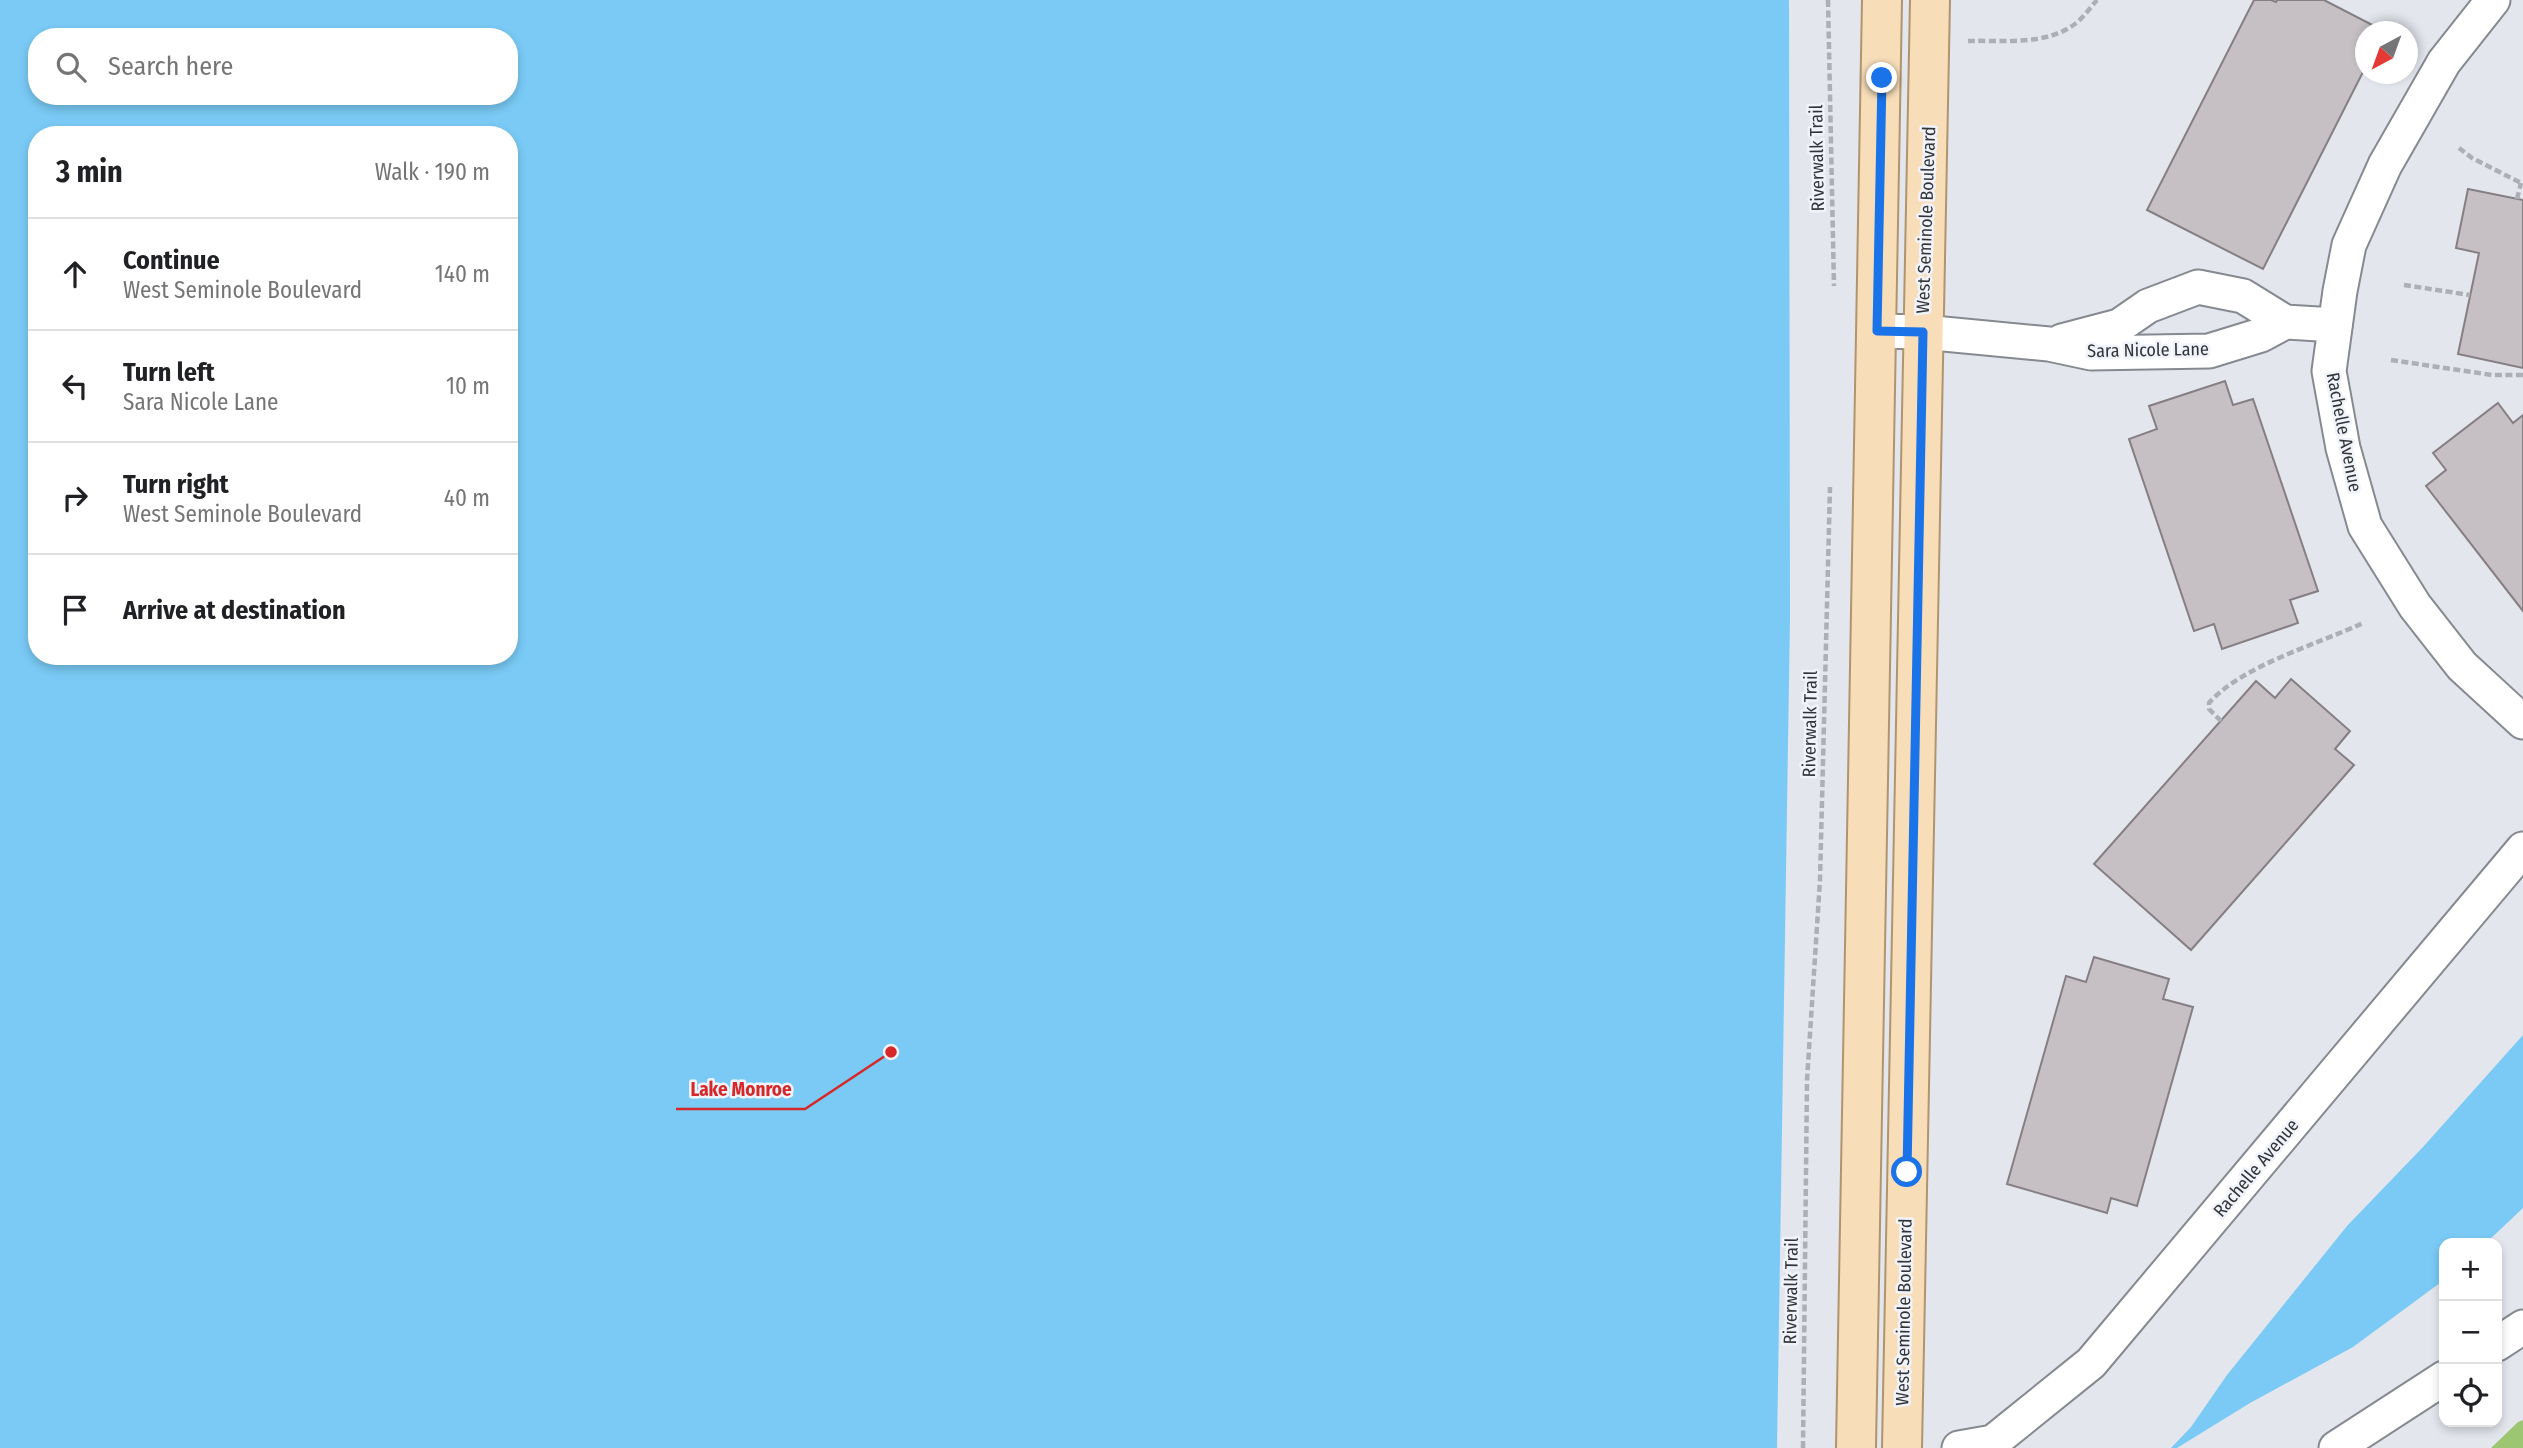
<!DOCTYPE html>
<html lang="en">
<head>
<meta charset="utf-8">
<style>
  :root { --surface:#fff; --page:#f6f6f6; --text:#202124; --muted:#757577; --line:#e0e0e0 }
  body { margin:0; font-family:"Fira Sans Condensed",sans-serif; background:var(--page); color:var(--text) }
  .controls { position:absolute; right:21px; bottom:21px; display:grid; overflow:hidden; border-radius:14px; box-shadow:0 4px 10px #0003 }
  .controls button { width:63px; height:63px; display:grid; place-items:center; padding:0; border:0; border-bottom:2px solid var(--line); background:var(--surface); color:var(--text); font:35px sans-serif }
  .compass { position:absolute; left:2355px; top:21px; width:63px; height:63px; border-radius:50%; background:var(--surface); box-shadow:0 4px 10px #0003; rotate:221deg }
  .stop { position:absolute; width:21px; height:21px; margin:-16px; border:5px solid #1a73e8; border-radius:50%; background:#fff }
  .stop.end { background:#1a73e8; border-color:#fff; box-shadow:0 2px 7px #0008 }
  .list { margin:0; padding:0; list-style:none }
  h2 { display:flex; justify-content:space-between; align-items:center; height:91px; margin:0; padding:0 28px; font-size:30px }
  h2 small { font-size:23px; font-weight:400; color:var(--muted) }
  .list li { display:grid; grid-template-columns:46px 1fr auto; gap:21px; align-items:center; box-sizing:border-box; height:112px; padding:0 28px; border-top:2px solid var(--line) }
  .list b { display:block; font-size:26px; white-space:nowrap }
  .list p { margin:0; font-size:23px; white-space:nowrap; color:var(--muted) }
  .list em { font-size:23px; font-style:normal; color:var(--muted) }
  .icon { flex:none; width:38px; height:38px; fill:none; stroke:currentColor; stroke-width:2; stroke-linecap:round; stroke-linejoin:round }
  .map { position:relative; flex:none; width:2523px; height:1448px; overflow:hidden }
  .search { position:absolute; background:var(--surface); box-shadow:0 4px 10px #0003; left:28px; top:28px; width:490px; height:77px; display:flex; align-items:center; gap:18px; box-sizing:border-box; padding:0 24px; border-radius:28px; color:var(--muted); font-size:26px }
  .panel { position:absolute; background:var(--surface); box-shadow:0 4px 10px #0003; left:28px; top:126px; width:490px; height:539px; border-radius:28px }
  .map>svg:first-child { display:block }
</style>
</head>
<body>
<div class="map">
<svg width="2523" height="1448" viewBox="0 0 2523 1448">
  <rect width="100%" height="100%" fill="#e3e6ed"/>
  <polygon fill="#9cc672" points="2523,1420 2523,1448 2491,1448 2518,1422"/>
  <g fill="#7acaf5" fill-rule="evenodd">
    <path d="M 0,0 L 1789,0 L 1790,617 L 1777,1448 L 0,1448 ZM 37,37 L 509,37 L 509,96 L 37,96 ZM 37,135 L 509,135 L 509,656 L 37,656 Z"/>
    <polygon points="2523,1035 2523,1208 2486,1243 2444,1243 2444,1280 2353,1347 2250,1403 2177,1448 2171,1448 2191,1427 2227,1375 2347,1226 2423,1147"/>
  </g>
  <g fill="#c6c0c4" stroke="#857f83" stroke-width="2">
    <polygon points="2254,0 2271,0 2276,2 2277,0 2324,0 2384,31 2366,32 2366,66 2263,269 2147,210"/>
    <polygon points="2468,189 2523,200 2523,368 2458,354 2479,253 2456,248"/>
    <polygon points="2225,381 2233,405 2253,399 2318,591 2290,600 2298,623 2222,649 2214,624 2194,631 2129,439 2157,429 2149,406"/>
    <polygon points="2498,403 2513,423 2523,415 2523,611 2426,486 2446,470 2433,453"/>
    <polygon points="2291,679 2350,731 2335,749 2354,765 2191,950 2094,864 2256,681 2275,698"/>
    <polygon points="2094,957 2169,979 2163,999 2193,1007 2137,1206 2111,1198 2107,1213 2007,1184 2066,976 2086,982"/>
  </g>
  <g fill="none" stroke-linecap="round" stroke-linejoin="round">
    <defs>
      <g id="street">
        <polyline points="2493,0 2444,62 2385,165 2349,245 2340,291 2329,371 2343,448 2365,526 2415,606 2462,666 2523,722"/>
        <polyline points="1877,331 1923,332 2049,344 2091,353 2209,351 2261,335 2285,322"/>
        <polyline points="2062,341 2119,326 2148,306 2198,287 2243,296 2285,322 2335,325"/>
        <polyline points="2497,1344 2523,1327"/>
        <polyline points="1959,1448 1993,1442 2091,1363 2523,849"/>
        <polyline points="2336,1448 2444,1378"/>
      </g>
      <g id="primary">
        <polyline points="1856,1448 1882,0"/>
        <polyline points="1902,1448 1930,0"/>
      </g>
    </defs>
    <use href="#street" stroke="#86898f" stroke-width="37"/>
    <use href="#primary" stroke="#b0946d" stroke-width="42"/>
    <g stroke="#acafb4" stroke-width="4.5" stroke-dasharray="7 3.5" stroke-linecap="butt">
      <polyline points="1828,0 1834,286"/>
      <path d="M 1968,41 C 2003,40 2045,46 2075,24 C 2083,18 2090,8 2097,0"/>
      <polyline points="2459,148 2472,158 2523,184"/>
      <polyline points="2517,199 2521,183"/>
      <polyline points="2404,285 2470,295"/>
      <polyline points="2391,360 2492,375 2523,375"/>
      <path d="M 2221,721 L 2209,709 L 2209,703 C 2241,666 2318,644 2363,623"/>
      <polyline points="1803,1448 1807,1080 1820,880 1830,487"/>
    </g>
    <use href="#street" stroke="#fff" stroke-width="33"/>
    <use href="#primary" stroke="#f8ddb9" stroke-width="38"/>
  </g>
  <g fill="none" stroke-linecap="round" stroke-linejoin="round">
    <polyline stroke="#1a73e8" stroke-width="9" points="1882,78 1877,331 1923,332 1907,1172"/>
  </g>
  <g text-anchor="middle" stroke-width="5" stroke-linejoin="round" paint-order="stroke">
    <g font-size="18" fill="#333437" stroke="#f0f3fa">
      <text transform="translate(1817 158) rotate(-91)" y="6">Riverwalk Trail</text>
      <text transform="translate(1926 220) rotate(-88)" y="6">West Seminole Boulevard</text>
      <text transform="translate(2148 350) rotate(-1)" y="6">Sara Nicole Lane</text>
      <text transform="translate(2344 432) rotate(79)" y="6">Rachelle Avenue</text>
      <text transform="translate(1810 724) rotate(-89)" y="6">Riverwalk Trail</text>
      <text transform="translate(2256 1168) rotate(-50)" y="6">Rachelle Avenue</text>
      <text transform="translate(1791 1291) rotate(-89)" y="6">Riverwalk Trail</text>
      <text transform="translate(1904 1312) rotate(-89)" y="6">West Seminole Boulevard</text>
    </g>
  </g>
  <path fill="none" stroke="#d62828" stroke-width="2.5" d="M891 1052L805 1109H676"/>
  <circle fill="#d62828" stroke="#f0f3fa" stroke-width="2.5" cx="891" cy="1052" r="7"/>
  <g font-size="19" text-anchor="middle" font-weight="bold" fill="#d62828" stroke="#f0f3fa" stroke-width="5" stroke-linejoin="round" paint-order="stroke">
    <text x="741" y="1096">Lake Monroe</text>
  </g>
</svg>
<div class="controls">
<button>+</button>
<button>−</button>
<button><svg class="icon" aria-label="locate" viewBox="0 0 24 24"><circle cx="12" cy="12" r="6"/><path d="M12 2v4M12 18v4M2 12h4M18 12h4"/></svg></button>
</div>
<svg class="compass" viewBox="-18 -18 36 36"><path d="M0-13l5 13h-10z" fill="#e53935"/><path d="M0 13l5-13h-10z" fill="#757577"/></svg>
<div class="stop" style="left:1907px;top:1172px"></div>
<div class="stop end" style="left:1882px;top:78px"></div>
<div class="search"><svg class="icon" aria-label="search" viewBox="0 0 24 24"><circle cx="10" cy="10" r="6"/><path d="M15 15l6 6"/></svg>Search here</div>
<section class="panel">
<h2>3 min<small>Walk · 190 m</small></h2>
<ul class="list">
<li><svg class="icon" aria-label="ahead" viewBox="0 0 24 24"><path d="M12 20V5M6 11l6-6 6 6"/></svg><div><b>Continue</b><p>West Seminole Boulevard</p></div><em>140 m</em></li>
<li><svg class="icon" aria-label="left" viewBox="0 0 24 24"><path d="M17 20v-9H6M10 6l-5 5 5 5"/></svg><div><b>Turn left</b><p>Sara Nicole Lane</p></div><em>10 m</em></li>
<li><svg class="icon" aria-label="right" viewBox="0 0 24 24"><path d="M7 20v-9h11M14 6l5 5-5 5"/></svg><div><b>Turn right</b><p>West Seminole Boulevard</p></div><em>40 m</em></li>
<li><svg class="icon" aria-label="arrive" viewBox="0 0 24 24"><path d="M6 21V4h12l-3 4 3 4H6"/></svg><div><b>Arrive at destination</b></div></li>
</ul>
</section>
</div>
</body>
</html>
